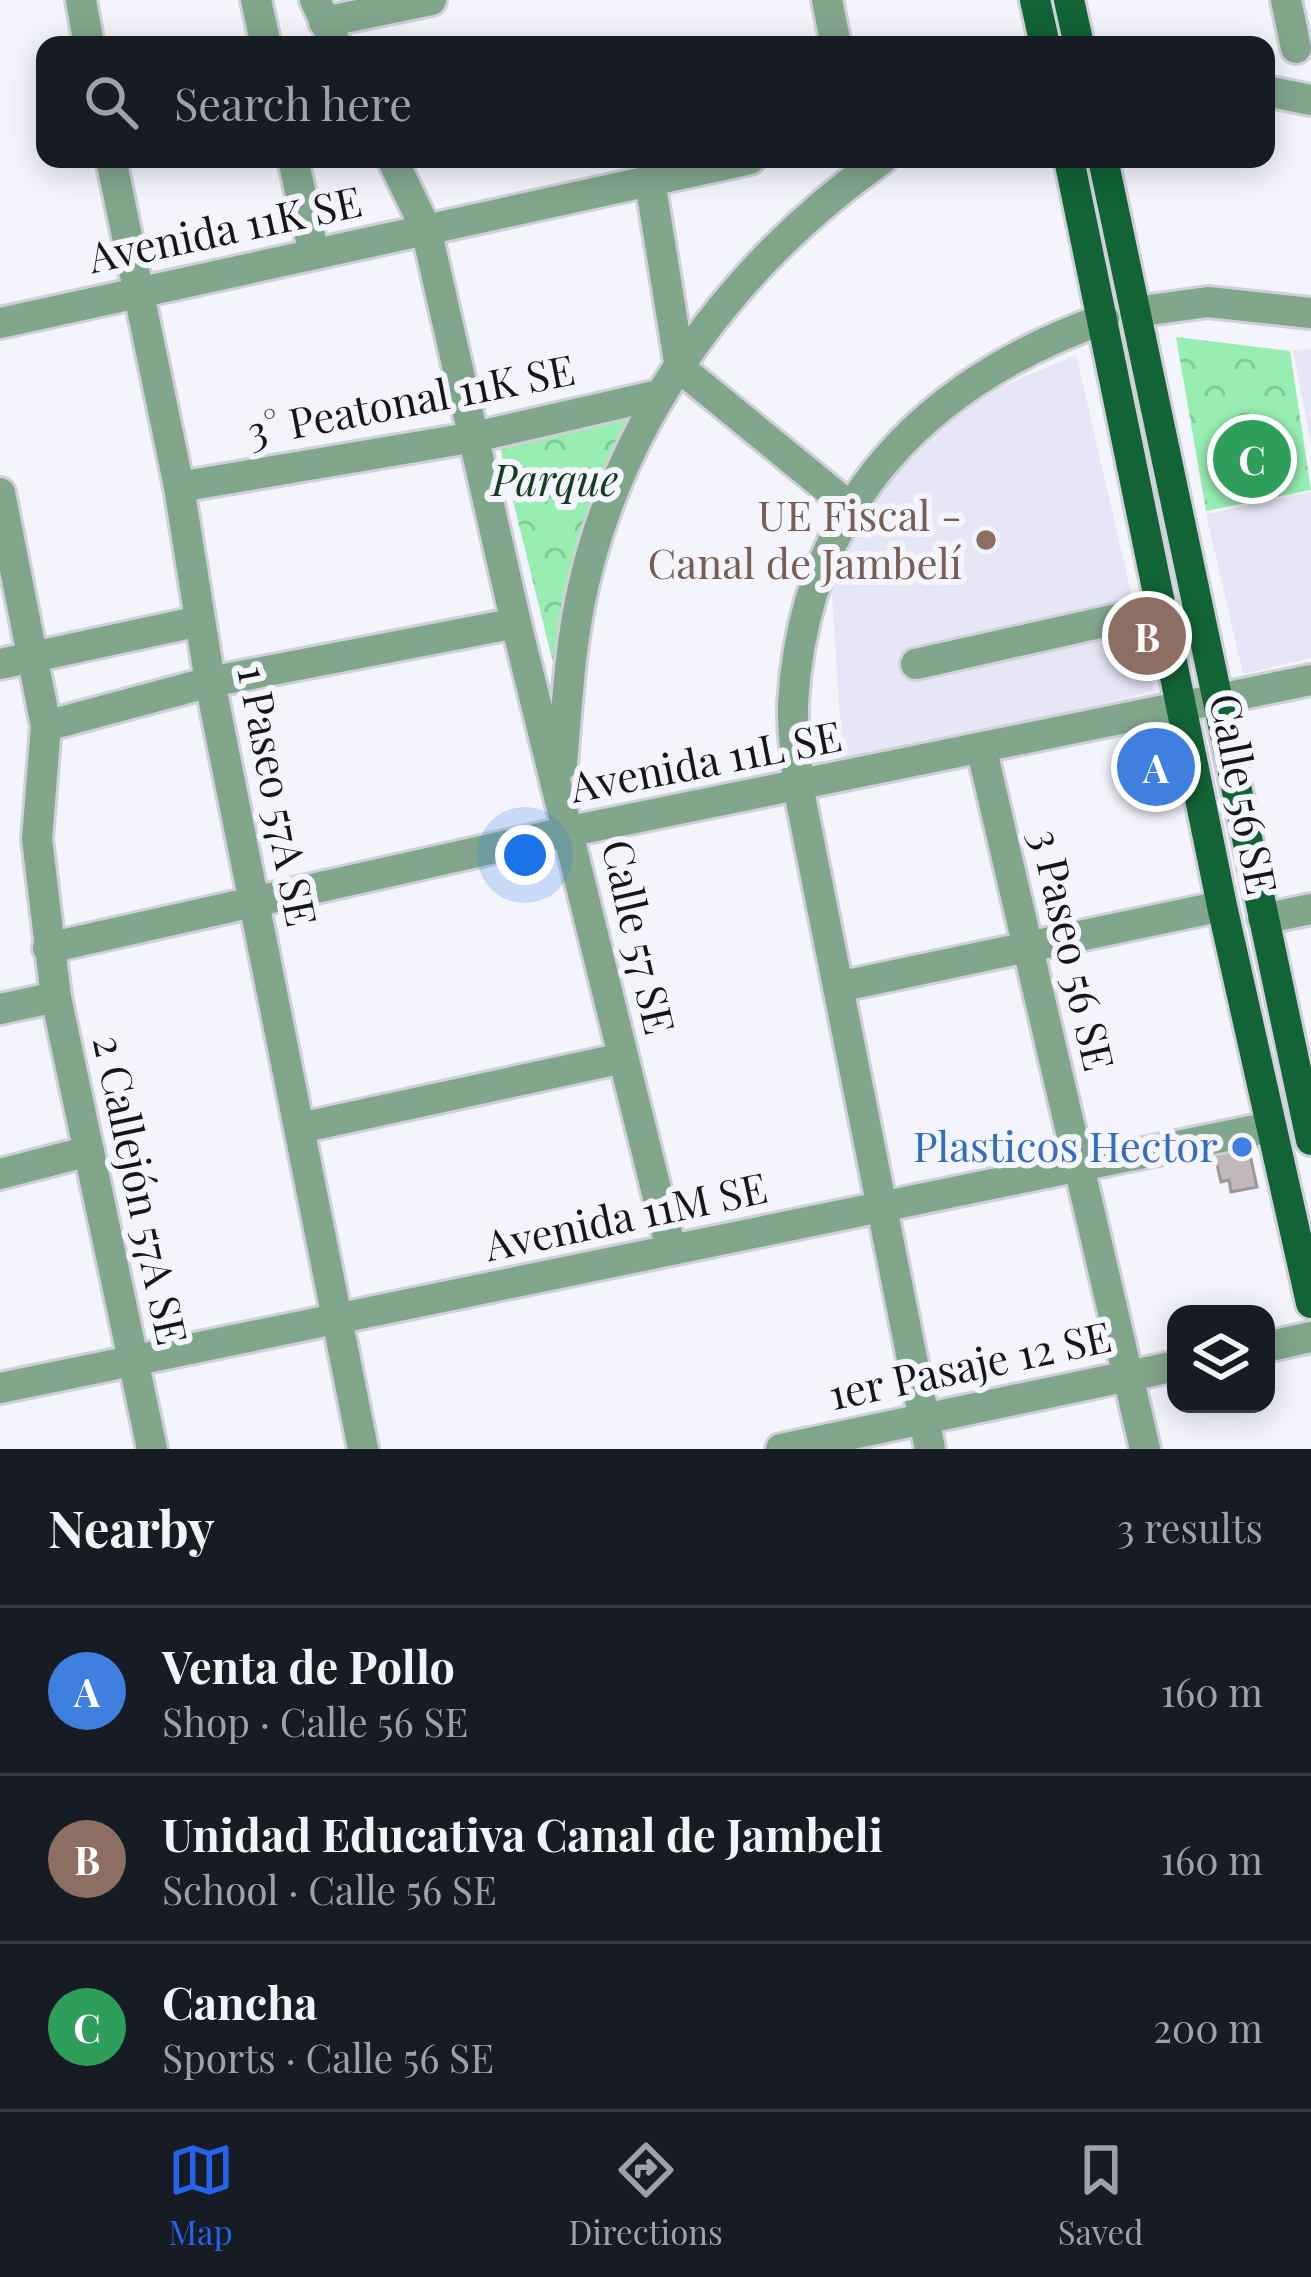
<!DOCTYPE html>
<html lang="en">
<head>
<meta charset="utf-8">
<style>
  :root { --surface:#171b24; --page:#242831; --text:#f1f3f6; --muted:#9ea1a6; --line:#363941; --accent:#2563eb }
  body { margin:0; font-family:"Playfair Display",serif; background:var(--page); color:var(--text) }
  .controls { position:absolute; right:36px; bottom:36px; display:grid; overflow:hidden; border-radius:24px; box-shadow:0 6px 30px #0003 }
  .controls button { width:108px; height:108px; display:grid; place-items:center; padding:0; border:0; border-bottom:3px solid var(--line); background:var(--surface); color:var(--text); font:60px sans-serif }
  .you { position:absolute; left:525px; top:855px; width:42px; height:42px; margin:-30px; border:9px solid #fff; border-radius:50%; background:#1a73e8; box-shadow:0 0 0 18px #1a73e833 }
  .badge { display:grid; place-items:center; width:78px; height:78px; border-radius:50%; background:var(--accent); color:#fff; font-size:39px; font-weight:700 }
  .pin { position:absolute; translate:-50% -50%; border:6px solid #fff; box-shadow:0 3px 12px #0006 }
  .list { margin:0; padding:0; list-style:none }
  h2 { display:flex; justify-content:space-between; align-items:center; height:156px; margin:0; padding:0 48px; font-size:51px }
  h2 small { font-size:39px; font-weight:400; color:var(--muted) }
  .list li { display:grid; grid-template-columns:78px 1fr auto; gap:36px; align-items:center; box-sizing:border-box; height:168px; padding:0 48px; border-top:3px solid var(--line) }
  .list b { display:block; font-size:45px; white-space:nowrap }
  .list p { margin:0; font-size:39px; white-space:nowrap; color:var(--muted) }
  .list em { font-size:39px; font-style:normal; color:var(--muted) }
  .icon { flex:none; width:66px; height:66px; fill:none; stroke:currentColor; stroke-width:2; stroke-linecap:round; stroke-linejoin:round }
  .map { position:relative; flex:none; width:1311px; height:1449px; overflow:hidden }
  .search { position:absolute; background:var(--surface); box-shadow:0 6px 30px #0003; left:36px; right:36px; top:36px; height:132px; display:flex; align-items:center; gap:30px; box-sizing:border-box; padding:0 42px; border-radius:24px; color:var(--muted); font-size:45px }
  .sheet { height:660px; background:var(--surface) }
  nav { display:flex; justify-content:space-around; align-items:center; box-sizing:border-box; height:168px; border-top:3px solid var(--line); background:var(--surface); font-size:33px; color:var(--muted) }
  nav a { display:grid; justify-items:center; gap:6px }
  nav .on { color:var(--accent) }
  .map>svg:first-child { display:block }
</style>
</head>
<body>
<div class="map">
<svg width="1311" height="1449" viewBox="0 0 1311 1449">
  <defs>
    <pattern id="park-crowns" width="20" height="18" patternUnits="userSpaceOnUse" patternTransform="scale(3)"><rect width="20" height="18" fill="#98eeb2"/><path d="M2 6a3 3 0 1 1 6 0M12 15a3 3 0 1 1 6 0" fill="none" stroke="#82cb98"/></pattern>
  </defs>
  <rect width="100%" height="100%" fill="#f4f4fd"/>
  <g fill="#e6e6f6">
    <polygon points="1311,349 1311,446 1293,350"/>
    <polygon points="1076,355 1154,691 843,765 831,581 872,499 954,407"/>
    <polygon points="1311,492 1311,658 1243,674 1206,514"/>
  </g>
  <g fill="url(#park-crowns)">
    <polygon points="1176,337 1290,351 1311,490 1206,511"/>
    <polygon points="639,417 558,683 500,448"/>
  </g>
  <polygon fill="#98eeb2" points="1296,417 1308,485 1208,507 1196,432"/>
  <g fill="#c2b8bb" stroke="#9f9699" stroke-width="3">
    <polygon points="1167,746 1176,780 1145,788 1136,755"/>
    <polygon points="1247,1141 1257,1187 1231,1192 1229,1180 1221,1182 1213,1148"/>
  </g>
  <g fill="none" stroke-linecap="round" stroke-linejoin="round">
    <defs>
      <g id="minor">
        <polyline points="81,0 89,45"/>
        <polyline points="256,0 266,45"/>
        <polyline points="315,0 336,45"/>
        <polyline points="827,0 836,45"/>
        <polyline points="1286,0 1296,48"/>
        <polyline points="324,22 431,0"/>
        <polyline points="1266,91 1311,100"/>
        <polyline points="111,159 179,487 210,682 363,1449"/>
        <polyline points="293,159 314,254"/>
        <polyline points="392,159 426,229 516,623 671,1250"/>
        <polyline points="650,181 680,368 850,507"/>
        <polyline points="1135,312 1208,302 1311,313"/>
        <polyline points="0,323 750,159"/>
        <polyline points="179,487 475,437 658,395"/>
        <polyline points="0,493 46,726 37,839 56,997 152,1449"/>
        <polyline points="0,664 200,621"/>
        <polyline points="916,664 1162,609"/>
        <polyline points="46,726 210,682 516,623"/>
        <polyline points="982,751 1145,1449"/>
        <path d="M 562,765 C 567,704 570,642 584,583 C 625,409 738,261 882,159"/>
        <polyline points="1263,919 1311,909"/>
        <polyline points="48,948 571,831 1311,680"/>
        <polyline points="838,987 1222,906"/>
        <polyline points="0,1009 56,997"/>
        <polyline points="300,1128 623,1058"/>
        <polyline points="0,1174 89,1151"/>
        <polyline points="1266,1347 1311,1337"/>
        <polyline points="0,1388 1270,1127"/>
        <polyline points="781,1449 1176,1366"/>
        <path d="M 930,1449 L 798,786 C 797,759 792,731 793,704 C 804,505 925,382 1104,319"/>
      </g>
      <g id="major">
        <polyline points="1035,0 1045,45"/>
        <polyline points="1069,0 1079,45"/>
        <polyline points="1069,159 1222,906 1311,1303"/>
        <polyline points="1103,159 1311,1140"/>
      </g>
    </defs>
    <use href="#minor" stroke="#d0d0d9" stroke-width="36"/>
    <use href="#major" stroke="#d0d0d9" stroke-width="36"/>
    <use href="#minor" stroke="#82a68c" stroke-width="30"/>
    <use href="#major" stroke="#126336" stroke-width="30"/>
  </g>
  <circle fill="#8d6e63" stroke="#f4f4fd" stroke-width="4.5" cx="986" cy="540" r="12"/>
  <circle fill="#3f7fe0" stroke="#f4f4fd" stroke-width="4.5" cx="1242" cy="1147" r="12"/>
  <g text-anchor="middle" stroke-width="12" stroke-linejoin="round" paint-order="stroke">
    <g font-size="42" fill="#161619" stroke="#f4f4fd">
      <text transform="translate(225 230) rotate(-12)" y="15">Avenida 11K SE</text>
      <text transform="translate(411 401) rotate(-11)" y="15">3° Peatonal 11K SE</text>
      <text transform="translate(706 762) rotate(-11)" y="15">Avenida 11L SE</text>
      <text transform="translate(1243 794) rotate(79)" y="15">Calle 56 SE</text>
      <text transform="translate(277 796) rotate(79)" y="15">1 Paseo 57A SE</text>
      <text transform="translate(638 937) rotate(77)" y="15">Calle 57 SE</text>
      <text transform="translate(1072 950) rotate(77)" y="15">3 Paseo 56 SE</text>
      <text transform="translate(140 1190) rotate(78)" y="15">2 Callejón 57A SE</text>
      <text transform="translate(626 1217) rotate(-12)" y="15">Avenida 11M SE</text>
      <text transform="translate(970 1366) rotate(-12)" y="15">1er Pasaje 12 SE</text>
    </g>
    <g font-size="42" font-style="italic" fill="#153a22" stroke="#f4f4fd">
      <text x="555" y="496">Parque</text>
    </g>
    <g font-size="42" fill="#785e54" stroke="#f4f4fd" text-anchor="end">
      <text x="962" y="531">UE Fiscal -<tspan x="962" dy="48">Canal de Jambelí</tspan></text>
    </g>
    <g font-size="42" fill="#366cbe" stroke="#f4f4fd" text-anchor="end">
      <text x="1218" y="1162">Plasticos Hector</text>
    </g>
  </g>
</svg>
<div class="controls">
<button><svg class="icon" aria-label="layers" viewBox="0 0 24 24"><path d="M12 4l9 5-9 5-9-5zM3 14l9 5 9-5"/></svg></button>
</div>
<div class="you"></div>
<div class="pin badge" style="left:1156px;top:767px;background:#3f7fe0">A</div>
<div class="pin badge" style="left:1147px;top:636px;background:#8d6e63">B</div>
<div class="pin badge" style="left:1252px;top:459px;background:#2e9e5b">C</div>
<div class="search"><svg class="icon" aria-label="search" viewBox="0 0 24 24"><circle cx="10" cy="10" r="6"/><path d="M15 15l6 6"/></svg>Search here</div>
</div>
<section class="sheet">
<h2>Nearby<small>3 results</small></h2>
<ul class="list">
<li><span class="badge" style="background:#3f7fe0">A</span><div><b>Venta de Pollo</b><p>Shop · Calle 56 SE</p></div><em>160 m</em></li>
<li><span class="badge" style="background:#8d6e63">B</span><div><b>Unidad Educativa Canal de Jambeli</b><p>School · Calle 56 SE</p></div><em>160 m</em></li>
<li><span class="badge" style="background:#2e9e5b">C</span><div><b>Cancha</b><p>Sports · Calle 56 SE</p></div><em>200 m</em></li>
</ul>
</section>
<nav>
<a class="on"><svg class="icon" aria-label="map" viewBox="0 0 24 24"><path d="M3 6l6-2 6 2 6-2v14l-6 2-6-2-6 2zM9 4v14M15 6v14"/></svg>Map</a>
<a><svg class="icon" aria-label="directions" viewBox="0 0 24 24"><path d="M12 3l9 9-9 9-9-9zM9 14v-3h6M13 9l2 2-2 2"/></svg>Directions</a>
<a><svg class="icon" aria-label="saved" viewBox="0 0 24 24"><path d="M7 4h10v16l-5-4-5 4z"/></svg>Saved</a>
</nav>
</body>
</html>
